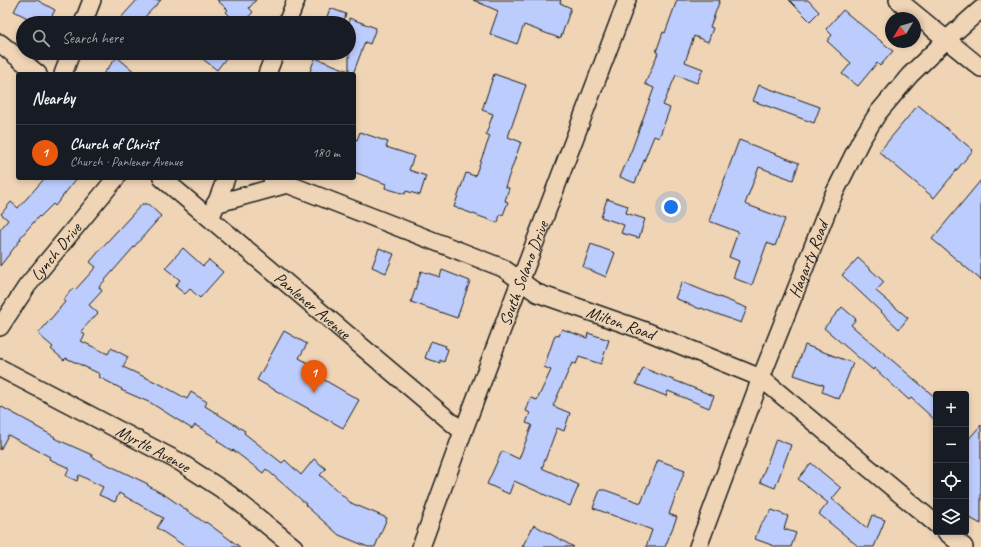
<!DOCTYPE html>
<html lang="en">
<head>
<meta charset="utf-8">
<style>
  :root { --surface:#171b24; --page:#20242c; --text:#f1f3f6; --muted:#9ea1a6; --line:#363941; --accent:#ea580c }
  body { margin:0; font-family:Caveat,sans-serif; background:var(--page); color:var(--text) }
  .controls { position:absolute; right:12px; bottom:12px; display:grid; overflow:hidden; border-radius:4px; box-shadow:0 2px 6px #0003 }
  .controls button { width:36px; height:36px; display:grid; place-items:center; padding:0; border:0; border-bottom:1px solid var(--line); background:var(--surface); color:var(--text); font:20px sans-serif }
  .compass { position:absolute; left:885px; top:12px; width:36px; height:36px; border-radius:50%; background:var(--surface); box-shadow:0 2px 6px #0003; rotate:232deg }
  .you { position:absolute; left:671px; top:207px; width:14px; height:14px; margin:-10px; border:3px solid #fff; border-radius:50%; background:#1a73e8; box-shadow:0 0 0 6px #1a73e833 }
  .badge { display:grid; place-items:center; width:26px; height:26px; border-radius:50%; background:var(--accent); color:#fff; font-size:13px; font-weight:700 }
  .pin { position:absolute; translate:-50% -33px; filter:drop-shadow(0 1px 2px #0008) }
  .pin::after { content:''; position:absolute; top:21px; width:14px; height:12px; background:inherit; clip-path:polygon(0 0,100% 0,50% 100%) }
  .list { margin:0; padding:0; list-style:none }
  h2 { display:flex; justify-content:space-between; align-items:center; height:52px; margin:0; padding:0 16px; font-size:17px }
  h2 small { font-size:13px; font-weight:400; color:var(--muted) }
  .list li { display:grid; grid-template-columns:26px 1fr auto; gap:12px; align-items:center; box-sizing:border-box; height:56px; padding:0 16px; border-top:1px solid var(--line) }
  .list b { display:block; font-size:15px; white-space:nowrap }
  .list p { margin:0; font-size:13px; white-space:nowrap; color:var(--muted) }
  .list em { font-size:13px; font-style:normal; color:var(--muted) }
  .icon { flex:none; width:22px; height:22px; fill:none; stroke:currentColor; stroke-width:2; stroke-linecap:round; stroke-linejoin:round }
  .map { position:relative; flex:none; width:981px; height:547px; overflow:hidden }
  .search { position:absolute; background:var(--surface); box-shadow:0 2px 6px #0003; left:16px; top:16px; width:340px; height:44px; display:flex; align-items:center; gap:10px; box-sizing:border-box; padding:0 14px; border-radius:22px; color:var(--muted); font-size:15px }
  .panel { position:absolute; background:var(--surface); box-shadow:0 2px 6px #0003; left:16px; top:72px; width:340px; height:108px; border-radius:4px }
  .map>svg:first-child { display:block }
</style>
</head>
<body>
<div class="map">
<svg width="981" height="547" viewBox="0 0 981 547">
  <rect width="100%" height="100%" fill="#efd5b6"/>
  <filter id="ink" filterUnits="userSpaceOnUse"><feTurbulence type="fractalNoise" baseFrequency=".025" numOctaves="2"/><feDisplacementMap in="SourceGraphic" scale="8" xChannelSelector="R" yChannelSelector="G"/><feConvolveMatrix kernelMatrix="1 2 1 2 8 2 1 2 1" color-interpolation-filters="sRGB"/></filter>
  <g filter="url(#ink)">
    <g fill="#bcccfd" stroke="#1c1c1c">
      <polygon points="20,0 37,0 55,10 48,23 37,23 14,11"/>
      <polygon points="137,0 161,0 139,23 116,23"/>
      <polygon points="217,0 256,0 249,8 253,12 243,23 237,23 226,12 228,10"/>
      <polygon points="473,0 561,0 560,3 571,8 561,37 559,38 524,25 517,44 490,34 498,11"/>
      <polygon points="677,0 720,0 710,27 713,28 708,42 694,36 685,62 703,69 697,83 676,75 663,105 670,108 659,138 654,136 635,183 620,177 632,149 654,88 645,84 658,53 656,52 663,32 665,33"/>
      <polygon points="789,0 808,0 819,12 810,21"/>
      <polygon points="330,8 346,14 343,23 325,23"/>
      <polygon points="843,10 893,51 880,66 877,63 858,86 842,74 851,63 827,41 832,35 826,29"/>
      <polygon points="349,18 376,28 370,44 365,42 353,74 309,74 315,58 349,71"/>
      <polygon points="195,53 230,53 217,70"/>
      <polygon points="117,57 137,74 103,74"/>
      <polygon points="494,74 526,85 508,137 521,142 505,187 509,188 505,201 508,202 503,215 500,214 498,223 454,207 466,173 475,176 490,136 486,134 493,114 482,110"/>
      <polygon points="759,85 820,107 814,123 753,101"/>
      <polygon points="918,105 973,150 934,198 879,152"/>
      <polygon points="360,132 388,142 386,147 414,156 409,170 426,176 420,195 406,191 405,194 385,188 386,184 354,172 354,139 357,140"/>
      <polygon points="739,140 799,163 793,180 759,167 745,204 785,219 775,246 767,243 752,285 733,278 739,261 729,257 738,232 709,221"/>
      <polygon points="45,178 77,178 55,206 53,204 40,217 39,216 20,238 21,239 0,266 0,230 8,220 1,214 11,202 18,208"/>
      <polygon points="981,180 981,280 932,239"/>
      <polygon points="607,199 628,206 626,213 645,219 639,238 621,233 624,225 601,217"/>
      <polygon points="142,204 148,204 161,216 99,287 102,291 89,305 98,313 81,331 85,335 81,341 108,354 111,348 128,357 123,367 162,385 187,399 191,392 207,402 205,406 245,431 244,433 282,463 285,460 301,475 314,459 326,469 320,475 351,503 387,518 375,547 368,547 339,535 305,505 306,504 266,469 263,473 233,450 232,451 217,441 218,439 195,425 192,429 151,403 121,390 122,389 99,377 100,374 66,358 64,360 51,349 53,347 38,334 65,302 63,300 73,288 75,290 96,267 90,262 105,244"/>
      <polygon points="591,244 615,253 606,277 583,267"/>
      <polygon points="183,248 203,266 209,260 223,272 200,298 190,289 185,294 175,286 180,280 165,268"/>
      <polygon points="379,248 394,254 386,273 372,267"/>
      <polygon points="858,258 884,282 876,291 908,318 899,329 842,275"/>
      <polygon points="442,270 470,281 457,318 411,302 421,271 440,277"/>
      <polygon points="682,282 747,308 741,323 701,308 700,309 675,298"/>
      <polygon points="842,307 856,319 851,325 936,398 936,421 911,398 909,400 874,368 873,370 824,328"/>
      <polygon points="562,329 587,338 588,333 609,340 601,364 579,357 576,364 572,363 553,406 570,413 564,431 557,428 542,468 579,485 570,506 514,481 509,494 487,484 502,451 519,459 532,425 526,423 530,413 526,411 531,398 537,400 551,370 544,367 555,335 559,336"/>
      <polygon points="284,331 307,344 299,358 310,364 307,370 359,400 343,428 257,380"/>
      <polygon points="431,341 446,346 445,348 448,349 444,362 440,360 440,363 425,358"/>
      <polygon points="805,345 853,363 839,399 822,392 824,385 794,375"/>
      <polygon points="643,368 714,396 709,408 668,391 666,396 636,384"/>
      <polygon points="0,406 35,425 35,426 55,437 54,438 92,455 92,457 148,484 147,485 168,497 205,523 206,522 240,547 186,547 157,528 163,518 119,493 115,502 99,495 103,487 79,475 77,481 66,476 69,468 49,459 50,457 8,435 0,450"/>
      <polygon points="981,425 981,524 966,516 966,442"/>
      <polygon points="776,439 791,445 775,488 760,482"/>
      <polygon points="658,460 685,470 669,514 677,517 665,547 646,547 652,530 593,508 600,490 605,490 641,503"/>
      <polygon points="811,463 841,488 832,499 867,528 872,515 885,520 874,547 859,547 819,514 828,503 798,479"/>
      <polygon points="772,510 788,516 784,529 796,533 791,547 777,547 755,539 760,525"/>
      <polygon points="534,525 574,547 522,547"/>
    </g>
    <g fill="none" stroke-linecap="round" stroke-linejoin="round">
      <defs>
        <g id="minor">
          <polyline points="898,0 981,68"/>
          <polyline points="83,23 92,0"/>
          <polyline points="287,23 296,0"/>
          <polyline points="0,43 38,74"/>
          <polyline points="63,74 71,53"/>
          <polyline points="267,74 275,53"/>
          <path id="s1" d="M 162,178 L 463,432"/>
          <path id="s2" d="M 272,178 L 503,268 L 537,293 L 648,332 L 761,378 L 936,524"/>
          <polyline points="215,204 287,184"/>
          <polyline points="213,212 226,178"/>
          <path id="s3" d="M 0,327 L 27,286 L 116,178"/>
          <path id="s4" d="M 0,368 L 180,462 L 229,494 L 294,547"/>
          <polyline points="946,532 964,547"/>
          <path id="s5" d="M 421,547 L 463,432 L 627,0"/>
          <path id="s6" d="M 698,547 L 761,378 L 833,196 L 861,140 L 878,113 L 910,75 L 946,40 L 981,9"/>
        </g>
      </defs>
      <use href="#minor" stroke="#1c1c1c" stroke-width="20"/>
      <use href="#minor" stroke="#efd5b6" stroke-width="17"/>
    </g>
  </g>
  <g text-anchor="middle" stroke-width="3" stroke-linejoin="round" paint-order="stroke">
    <g font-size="17" fill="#1c1c1c" stroke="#efd5b6">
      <text dy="6" stroke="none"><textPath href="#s3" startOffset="94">Lynch Drive</textPath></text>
      <text dy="6" stroke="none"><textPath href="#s6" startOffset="308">Hagarty Road</textPath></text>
      <text dy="6" stroke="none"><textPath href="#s5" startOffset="292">South Solano Drive</textPath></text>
      <text dy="6" stroke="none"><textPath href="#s1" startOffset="197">Panlener Avenue</textPath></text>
      <text dy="6" stroke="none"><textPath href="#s2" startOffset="379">Milton Road</textPath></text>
      <text dy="6" stroke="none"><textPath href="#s4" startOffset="173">Myrtle Avenue</textPath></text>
    </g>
  </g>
</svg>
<div class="controls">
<button>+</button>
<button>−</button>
<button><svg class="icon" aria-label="locate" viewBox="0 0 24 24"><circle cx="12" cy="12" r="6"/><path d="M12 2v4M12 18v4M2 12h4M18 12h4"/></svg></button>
<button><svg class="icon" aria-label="layers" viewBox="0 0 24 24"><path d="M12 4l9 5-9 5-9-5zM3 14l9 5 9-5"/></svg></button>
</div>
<svg class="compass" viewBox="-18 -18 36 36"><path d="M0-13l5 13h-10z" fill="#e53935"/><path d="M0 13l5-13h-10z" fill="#9ea1a6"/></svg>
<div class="you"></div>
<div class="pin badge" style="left:314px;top:393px">1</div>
<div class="search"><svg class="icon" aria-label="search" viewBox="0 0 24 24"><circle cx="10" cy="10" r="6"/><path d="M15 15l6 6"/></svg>Search here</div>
<section class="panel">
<h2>Nearby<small></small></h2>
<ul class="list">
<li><span class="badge">1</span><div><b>Church of Christ</b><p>Church · Panlener Avenue</p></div><em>180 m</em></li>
</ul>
</section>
</div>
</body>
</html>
